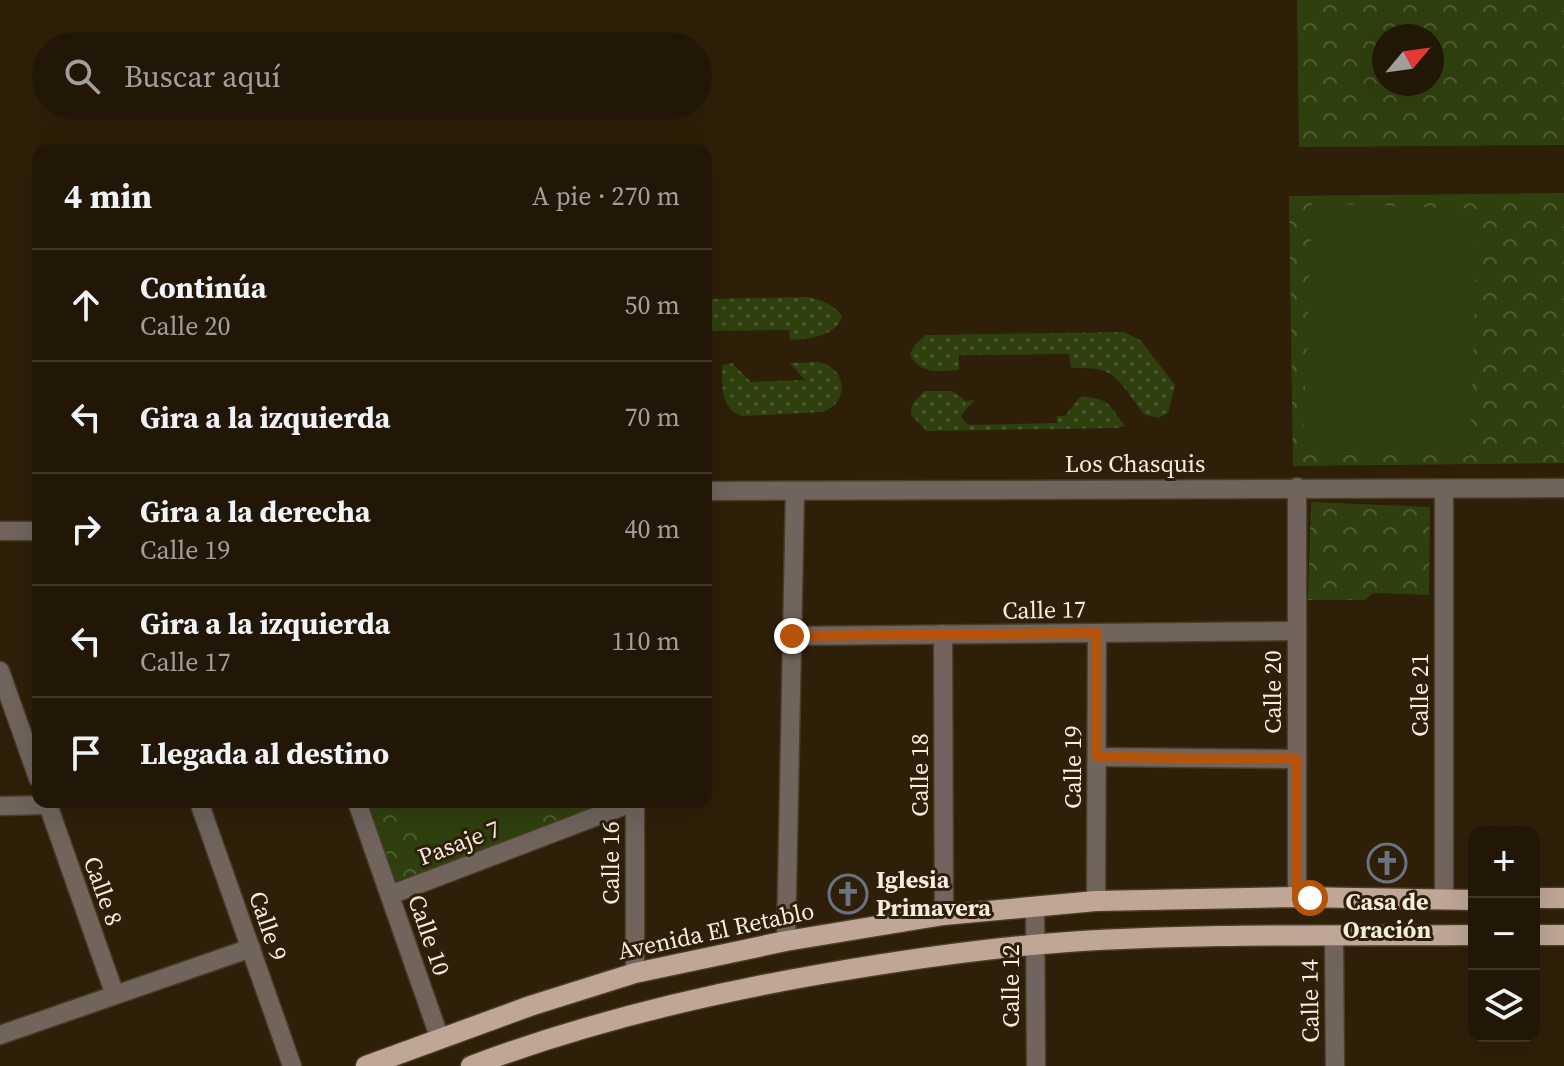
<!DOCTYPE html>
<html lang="es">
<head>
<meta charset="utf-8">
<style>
  :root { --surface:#221706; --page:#2e2414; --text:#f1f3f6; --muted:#a29f9b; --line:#3f3628 }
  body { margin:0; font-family:"Source Serif 4",serif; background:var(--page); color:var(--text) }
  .controls { position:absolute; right:24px; bottom:24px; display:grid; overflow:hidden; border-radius:16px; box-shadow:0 8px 32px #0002 }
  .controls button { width:72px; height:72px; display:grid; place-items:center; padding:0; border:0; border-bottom:2px solid var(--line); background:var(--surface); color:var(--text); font:40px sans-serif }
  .compass { position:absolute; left:1372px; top:24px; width:72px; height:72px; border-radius:50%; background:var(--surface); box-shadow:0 8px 32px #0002; rotate:61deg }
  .stop { position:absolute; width:24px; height:24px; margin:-18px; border:6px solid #b45309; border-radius:50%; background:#fff }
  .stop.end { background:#b45309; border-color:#fff; box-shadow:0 2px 8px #0008 }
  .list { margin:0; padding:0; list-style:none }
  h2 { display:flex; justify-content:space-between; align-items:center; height:104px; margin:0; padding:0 32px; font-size:34px }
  h2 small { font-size:26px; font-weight:400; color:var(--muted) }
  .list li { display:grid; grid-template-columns:52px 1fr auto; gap:24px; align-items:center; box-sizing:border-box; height:112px; padding:0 32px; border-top:2px solid var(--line) }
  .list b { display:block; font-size:30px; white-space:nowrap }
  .list p { margin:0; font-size:26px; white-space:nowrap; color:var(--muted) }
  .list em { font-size:26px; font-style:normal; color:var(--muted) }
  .icon { flex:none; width:44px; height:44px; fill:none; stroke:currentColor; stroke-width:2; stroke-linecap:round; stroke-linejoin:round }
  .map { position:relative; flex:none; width:1564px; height:1066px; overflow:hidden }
  .search { position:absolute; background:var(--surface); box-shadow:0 8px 32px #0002; left:32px; top:32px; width:680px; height:88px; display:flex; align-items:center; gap:20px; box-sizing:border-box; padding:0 28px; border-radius:44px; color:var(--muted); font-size:30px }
  .panel { position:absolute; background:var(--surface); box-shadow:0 8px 32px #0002; left:32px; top:144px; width:680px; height:664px; border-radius:16px }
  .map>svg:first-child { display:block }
</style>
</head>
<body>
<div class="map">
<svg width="1564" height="1066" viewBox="0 0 1564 1066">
  <defs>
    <pattern id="grass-dots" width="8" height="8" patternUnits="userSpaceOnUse" patternTransform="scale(2)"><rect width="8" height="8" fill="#2f400e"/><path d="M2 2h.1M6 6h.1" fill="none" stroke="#4e5c31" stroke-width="1.8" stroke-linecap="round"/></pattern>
    <pattern id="park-crowns" width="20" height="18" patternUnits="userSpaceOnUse" patternTransform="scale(2)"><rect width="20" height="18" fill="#2f400e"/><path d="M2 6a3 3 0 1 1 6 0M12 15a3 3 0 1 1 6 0" fill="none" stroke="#4e5c31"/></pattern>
  </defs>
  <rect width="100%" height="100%" fill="#2e1f08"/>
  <g fill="url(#grass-dots)">
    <path d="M 808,297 C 821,300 834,304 842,316 C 836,337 808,339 790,340 L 789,330 L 706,331 L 706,299 Z"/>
    <path d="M 1124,332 L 1140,340 L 1175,385 L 1168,413 L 1158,418 L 1145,415 C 1117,381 1120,366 1071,368 L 1069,354 L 959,355 L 959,370 C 939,371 919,375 910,354 L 914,346 L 926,335 Z"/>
    <path d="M 819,362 C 847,368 850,402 823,412 L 741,416 C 719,406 723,386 722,365 L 732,363 L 751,382 L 805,380 L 790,363 Z"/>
    <path d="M 924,391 L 952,391 L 966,401 L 975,400 L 961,415 L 963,421 L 969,425 L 1057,423 L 1057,416 L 1065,416 L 1080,397 C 1108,397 1109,404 1125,426 L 1118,428 L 927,431 L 911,415 L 912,405 Z"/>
  </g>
  <g fill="url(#park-crowns)" fill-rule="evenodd">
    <path d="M 1297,0 L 1564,0 L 1564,145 L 1299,147 ZM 1432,36 L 1432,84 L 1384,84 L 1384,36 Z"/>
    <polygon points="1564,193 1564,463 1293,466 1289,196"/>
    <polygon points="1311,502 1430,507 1429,595 1373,593 1365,600 1308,600"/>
    <polygon points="366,802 623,802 398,892"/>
  </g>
  <g fill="#2f400e">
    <polygon points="1312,203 1478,209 1470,456 1303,450"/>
    <polygon points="451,802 513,802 524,832 437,864 419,814"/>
  </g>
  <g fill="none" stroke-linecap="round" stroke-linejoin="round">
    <defs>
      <g id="minor">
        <polyline points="1444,489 1444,900"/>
        <polyline points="706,491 1564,488"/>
        <polyline points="0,531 38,531"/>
        <polyline points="943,634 944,915"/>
        <polyline points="792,636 1297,631"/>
        <polyline points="0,671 38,778"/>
        <polyline points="1097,757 1297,759"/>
        <polyline points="47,802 115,995"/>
        <polyline points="199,802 292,1066"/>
        <polyline points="357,802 440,1039"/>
        <polyline points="0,806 48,805"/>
        <polyline points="390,895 634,802"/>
        <polyline points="1297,897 1297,487"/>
        <polyline points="1096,901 1097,633"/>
        <polyline points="1035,906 1036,1066"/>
        <polyline points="1334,936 1335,1066"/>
        <polyline points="786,941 795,491"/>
        <polyline points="635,973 635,802"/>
        <polyline points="0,1035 251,948"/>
      </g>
      <g id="major">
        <polyline points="1534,898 1564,898"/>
        <polyline points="1534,935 1564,935"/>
        <polyline points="366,1066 530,1006 635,973 786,941 944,915 1096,901 1297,897 1474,900"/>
        <path d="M 471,1066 C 585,1023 701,995 822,974 C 903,960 985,948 1068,942 C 1203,933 1339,936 1474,935"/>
      </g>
    </defs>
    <use href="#minor" stroke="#4a3c26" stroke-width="21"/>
    <use href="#major" stroke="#4a3c26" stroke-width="23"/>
    <use href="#minor" stroke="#70645d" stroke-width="18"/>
    <use href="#major" stroke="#bfa697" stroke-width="20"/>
  </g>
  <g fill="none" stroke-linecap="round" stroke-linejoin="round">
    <polyline stroke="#b45309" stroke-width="10" points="792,636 1097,633 1097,757 1297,759 1297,897 1310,898"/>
  </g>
  <defs>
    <symbol id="church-ring" viewBox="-11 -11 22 22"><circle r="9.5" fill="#2e1f08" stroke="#6b7280" stroke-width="1.5"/><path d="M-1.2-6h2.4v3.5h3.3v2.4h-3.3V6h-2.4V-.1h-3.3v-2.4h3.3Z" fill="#6b7280"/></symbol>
  </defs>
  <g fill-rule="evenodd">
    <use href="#church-ring" x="1365" y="841" width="44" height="44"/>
    <use href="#church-ring" x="826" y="872" width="44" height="44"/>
  </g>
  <g text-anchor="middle" stroke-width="6" stroke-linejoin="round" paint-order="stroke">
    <g font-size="24" fill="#f7eddf" stroke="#2e1f08">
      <text x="1135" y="472">Los Chasquis</text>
      <text transform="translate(1044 610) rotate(-1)" y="8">Calle 17</text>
      <text transform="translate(1273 692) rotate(-90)" y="8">Calle 20</text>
      <text transform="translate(1420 695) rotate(-90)" y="8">Calle 21</text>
      <text transform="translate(1073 767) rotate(-90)" y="8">Calle 19</text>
      <text transform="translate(920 775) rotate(-90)" y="8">Calle 18</text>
      <text transform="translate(459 843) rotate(-21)" y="8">Pasaje 7</text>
      <text transform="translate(611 863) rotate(-90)" y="8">Calle 16</text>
      <text transform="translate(103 891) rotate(70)" y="8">Calle 8</text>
      <text transform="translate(268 926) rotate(71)" y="8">Calle 9</text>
      <text transform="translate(716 931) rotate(-12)" y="8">Avenida El Retablo</text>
      <text transform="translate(429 935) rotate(71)" y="8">Calle 10</text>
      <text transform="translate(1011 986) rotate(-90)" y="8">Calle 12</text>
      <text transform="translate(1310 1001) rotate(-91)" y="8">Calle 14</text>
    </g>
    <g font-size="24" font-weight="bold" fill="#f7eddf" stroke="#2e1f08" text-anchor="start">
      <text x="876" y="888">Iglesia<tspan x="876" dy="28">Primavera</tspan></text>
      <text x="1387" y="910" text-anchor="middle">Casa de<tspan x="1387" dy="28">Oración</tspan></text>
    </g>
  </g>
</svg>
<div class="controls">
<button>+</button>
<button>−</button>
<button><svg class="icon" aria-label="layers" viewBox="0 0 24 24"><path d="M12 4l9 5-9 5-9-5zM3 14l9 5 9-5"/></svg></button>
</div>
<svg class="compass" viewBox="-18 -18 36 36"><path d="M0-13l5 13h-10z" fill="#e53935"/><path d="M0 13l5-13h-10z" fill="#a29f9b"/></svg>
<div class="stop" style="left:1310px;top:898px"></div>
<div class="stop end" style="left:792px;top:636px"></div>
<div class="search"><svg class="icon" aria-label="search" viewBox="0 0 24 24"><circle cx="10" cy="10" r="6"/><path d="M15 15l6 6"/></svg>Buscar aquí</div>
<section class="panel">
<h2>4 min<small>A pie · 270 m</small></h2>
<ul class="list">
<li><svg class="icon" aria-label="ahead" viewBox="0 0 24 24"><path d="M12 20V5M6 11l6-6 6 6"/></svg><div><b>Continúa</b><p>Calle 20</p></div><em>50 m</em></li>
<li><svg class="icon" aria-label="left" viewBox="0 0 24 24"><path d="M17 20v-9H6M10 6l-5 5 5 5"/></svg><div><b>Gira a la izquierda</b></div><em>70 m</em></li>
<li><svg class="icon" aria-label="right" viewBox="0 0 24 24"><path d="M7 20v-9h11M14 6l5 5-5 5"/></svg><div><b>Gira a la derecha</b><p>Calle 19</p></div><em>40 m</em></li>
<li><svg class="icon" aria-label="left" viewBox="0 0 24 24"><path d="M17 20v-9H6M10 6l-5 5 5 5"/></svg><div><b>Gira a la izquierda</b><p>Calle 17</p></div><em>110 m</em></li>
<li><svg class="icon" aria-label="arrive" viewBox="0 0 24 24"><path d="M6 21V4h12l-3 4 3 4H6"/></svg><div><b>Llegada al destino</b></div></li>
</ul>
</section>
</div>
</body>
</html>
